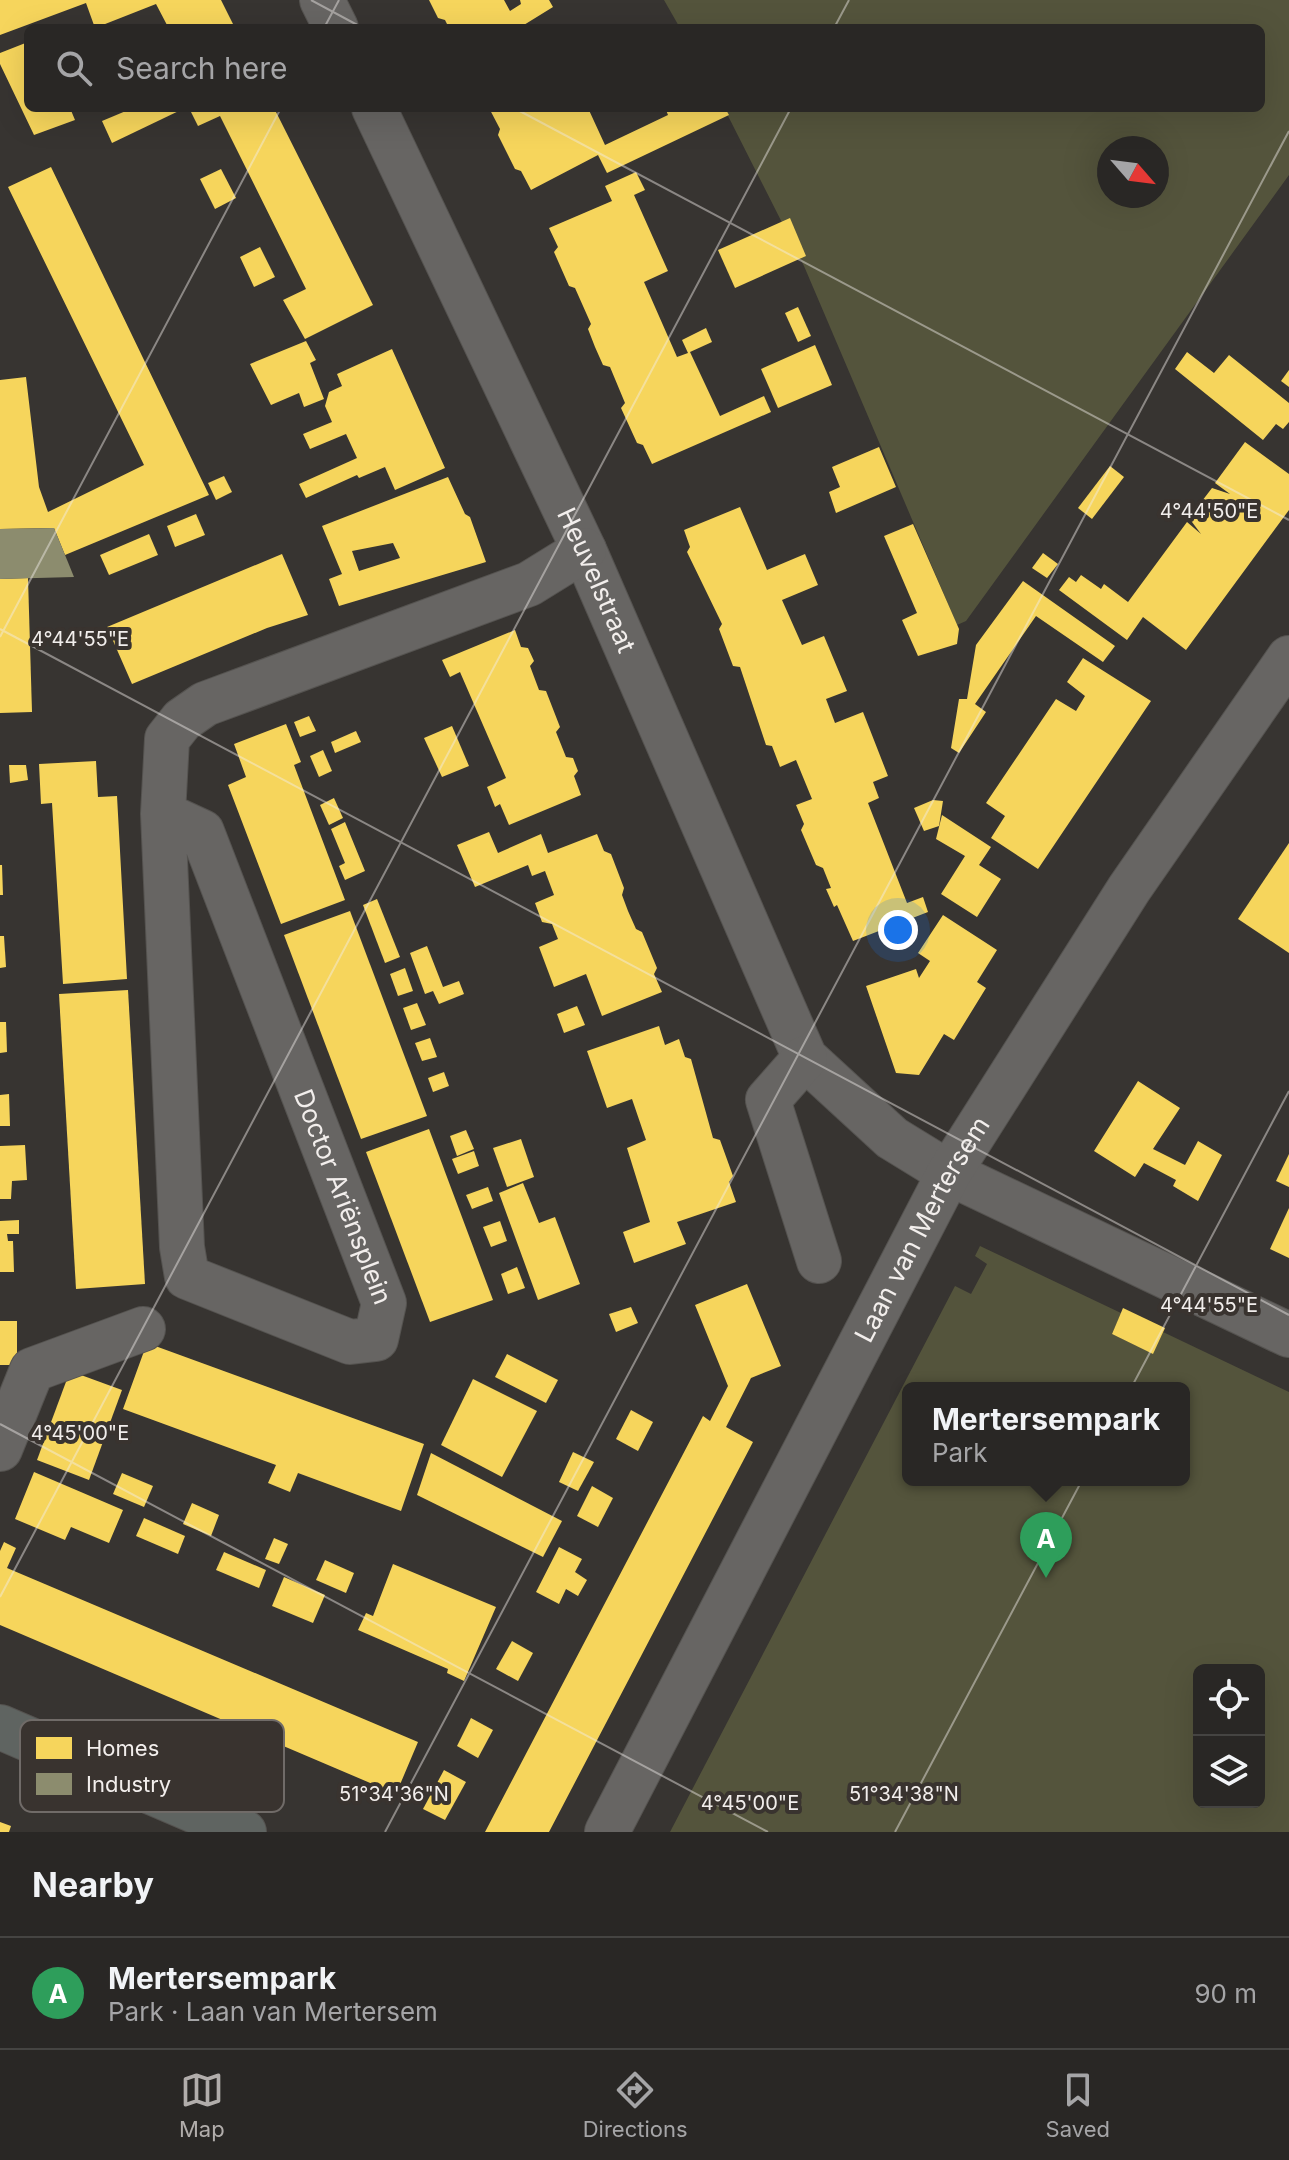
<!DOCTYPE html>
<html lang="en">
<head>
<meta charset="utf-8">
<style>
  :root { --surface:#292725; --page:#353332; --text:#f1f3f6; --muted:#a5a5a7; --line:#454442; --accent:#b1adab }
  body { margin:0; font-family:Inter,sans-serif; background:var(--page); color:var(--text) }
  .controls { position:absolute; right:24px; bottom:24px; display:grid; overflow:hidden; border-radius:12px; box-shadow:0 8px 32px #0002 }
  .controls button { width:72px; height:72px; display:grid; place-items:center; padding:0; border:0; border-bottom:2px solid var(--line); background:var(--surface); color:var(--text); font:40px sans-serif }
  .compass { position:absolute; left:1097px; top:136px; width:72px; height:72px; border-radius:50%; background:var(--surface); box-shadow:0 8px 32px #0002; rotate:118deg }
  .you { position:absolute; left:898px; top:930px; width:28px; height:28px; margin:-20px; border:6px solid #fff; border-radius:50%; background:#1a73e8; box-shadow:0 0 0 12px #1a73e833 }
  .badge { display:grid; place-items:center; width:52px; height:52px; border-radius:50%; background:var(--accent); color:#fff; font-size:26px; font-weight:700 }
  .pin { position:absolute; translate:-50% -66px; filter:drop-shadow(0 2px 4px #0008) }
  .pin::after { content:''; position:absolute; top:42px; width:28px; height:24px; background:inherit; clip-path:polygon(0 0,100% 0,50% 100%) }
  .popup { position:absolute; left:902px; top:1382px; width:288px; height:104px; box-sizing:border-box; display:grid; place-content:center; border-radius:12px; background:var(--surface); filter:drop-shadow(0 2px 6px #0005); font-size:26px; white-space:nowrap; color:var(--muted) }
  .popup b { font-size:30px; color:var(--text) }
  .popup::after { content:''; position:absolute; left:50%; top:100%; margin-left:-16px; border:16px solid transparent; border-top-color:var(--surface) }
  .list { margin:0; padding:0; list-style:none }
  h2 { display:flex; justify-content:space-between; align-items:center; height:104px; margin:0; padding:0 32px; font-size:34px }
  h2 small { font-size:26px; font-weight:400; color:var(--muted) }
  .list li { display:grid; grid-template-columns:52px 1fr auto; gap:24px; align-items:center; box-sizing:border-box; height:112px; padding:0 32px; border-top:2px solid var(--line) }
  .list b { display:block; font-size:30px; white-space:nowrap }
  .list p { margin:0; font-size:26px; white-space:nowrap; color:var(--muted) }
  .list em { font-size:26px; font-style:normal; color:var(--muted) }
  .icon { flex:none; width:44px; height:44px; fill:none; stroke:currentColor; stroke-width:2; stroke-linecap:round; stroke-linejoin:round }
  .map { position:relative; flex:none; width:1289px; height:1832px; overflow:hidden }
  .search { position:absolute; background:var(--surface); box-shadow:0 8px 32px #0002; left:24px; right:24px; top:24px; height:88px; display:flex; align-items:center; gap:20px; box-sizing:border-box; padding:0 28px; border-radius:12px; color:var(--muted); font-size:30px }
  .sheet { height:216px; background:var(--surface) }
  nav { display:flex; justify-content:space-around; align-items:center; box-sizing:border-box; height:112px; border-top:2px solid var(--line); background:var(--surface); font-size:22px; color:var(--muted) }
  nav a { display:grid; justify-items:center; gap:4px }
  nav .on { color:var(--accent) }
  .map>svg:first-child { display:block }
</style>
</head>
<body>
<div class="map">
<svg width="1289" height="1832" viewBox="0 0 1289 1832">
  <rect width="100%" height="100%" fill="#373431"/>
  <g fill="#54543c" fill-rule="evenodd">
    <path d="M 664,0 L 1289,0 L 1289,175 L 966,621 L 957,625 L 804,266 L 724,108 L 1261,108 L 1261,28 L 680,28 ZM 1109,148 L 1157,148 L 1157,196 L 1109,196 Z"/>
    <path d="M 980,1246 L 1121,1313 L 1112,1334 L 1152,1353 L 1163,1332 L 1289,1392 L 1289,1832 L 670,1832 L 955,1286 L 971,1294 L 987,1264 L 975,1256 ZM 908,1388 L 1184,1388 L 1184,1480 L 908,1480 ZM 1199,1670 L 1259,1670 L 1259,1802 L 1199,1802 Z"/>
  </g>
  <g fill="#f6d55c" fill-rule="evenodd">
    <polygon points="0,0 221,0 235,28 159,28 167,25 156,4 95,28 86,3 0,35"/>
    <polygon points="429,0 504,0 510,11 521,4 520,0 549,0 553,7 519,28 449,28 445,20 438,18"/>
    <polygon points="28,42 28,108 70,108 75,120 34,135 0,64 0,53"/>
    <polygon points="133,108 185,108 112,143 102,121"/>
    <polygon points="189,108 274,108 373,305 305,339 283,300 306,289 228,132 220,116 198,126"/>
    <polygon points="489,108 588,108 605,145 668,115 666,110 669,108 725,108 729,115 607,173 598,155 531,190 521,171 515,169 498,135 500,129"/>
    <polygon points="51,167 209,495 65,555 54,528 0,529 0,380 26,377 39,487 48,512 144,465 8,187"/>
    <polygon points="221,169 236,198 215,209 200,179"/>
    <polygon points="636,172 645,190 634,195 668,271 644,282 677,357 688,353 682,340 706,328 712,342 690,352 720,416 764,396 771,412 652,464 643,445 637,443 621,408 625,403 610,367 603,365 595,347 588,329 591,324 575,288 569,286 554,252 558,247 549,228 612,201 605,186"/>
    <polygon points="790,218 806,256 735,288 718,250"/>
    <polygon points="260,247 275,277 254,287 240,257"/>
    <polygon points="798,307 811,336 798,342 785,313"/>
    <polygon points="306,341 316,360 310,363 324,399 304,407 299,393 271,405 250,364"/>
    <polygon points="815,345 832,385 778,408 761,369"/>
    <polygon points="392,349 445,468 395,490 385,467 359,478 357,475 306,498 299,484 357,458 346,434 310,449 303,434 332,422 325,406 329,392 342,386 337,374"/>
    <polygon points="1187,352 1214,373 1229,355 1289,403 1289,422 1283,429 1276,424 1263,440 1175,369"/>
    <polygon points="1289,370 1289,387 1281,381"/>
    <polygon points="1245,442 1289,474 1289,510 1186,650 1143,617 1127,640 1059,590 1069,577 1076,582 1081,575 1101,589 1104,584 1128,602 1187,522 1201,534 1189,518 1212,488 1230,494 1215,483"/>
    <polygon points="879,447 896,487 836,513 829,492 840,487 832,467"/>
    <polygon points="1110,466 1124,477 1092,519 1078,508"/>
    <polygon points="224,476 232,492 216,500 208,483"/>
    <path d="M 448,477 L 465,514 L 470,517 L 486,562 L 339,606 L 329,579 L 342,574 L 322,526 ZM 393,543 L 400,558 L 359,571 L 352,551 Z"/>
    <polygon points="740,507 767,570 805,554 818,585 782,600 802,645 824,636 847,691 826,699 835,723 863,712 888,776 873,782 879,798 868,803 907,903 923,897 928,912 853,941 837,905 834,907 826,889 831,888 823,868 816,865 801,830 804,824 796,805 812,799 796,760 780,767 772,746 766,745 740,667 733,666 719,629 722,624 687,552 690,547 684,530"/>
    <polygon points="196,514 205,535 175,547 167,526"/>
    <polygon points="913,524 959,629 957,644 918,656 902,620 917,613 884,536"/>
    <polygon points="149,534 158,555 109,575 100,555"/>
    <polygon points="1043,553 1058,564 1047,578 1032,568"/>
    <polygon points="282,554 308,615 267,628 132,684 107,627"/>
    <polygon points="28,578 32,712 0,713 0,579"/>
    <polygon points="1023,581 1115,646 1103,662 1036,616 975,704 986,712 959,753 951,748 959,699 967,699 976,645"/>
    <polygon points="515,630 521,647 528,648 534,661 530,666 539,690 546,691 560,727 556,732 566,757 573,758 578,771 574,776 581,795 509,825 500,804 495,807 487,787 506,778 460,672 450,677 442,660"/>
    <polygon points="1083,658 1151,701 1038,869 991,838 1005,816 986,803 1056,699 1076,711 1085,696 1067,682"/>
    <polygon points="309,716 316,731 300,737 294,722"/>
    <polygon points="286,724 301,762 294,765 345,900 281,924 228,785 246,777 234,744"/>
    <polygon points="452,726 469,766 442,777 424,738"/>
    <polygon points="356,731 361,742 335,753 331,742"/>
    <polygon points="323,750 332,771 319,777 310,756"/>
    <polygon points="96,761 98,797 117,796 127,979 63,984 52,803 41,804 39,764"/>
    <polygon points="9,765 26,765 28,780 10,783"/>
    <polygon points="334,798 343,818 329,825 320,805"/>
    <polygon points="933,800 943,801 939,826 924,831 914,808"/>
    <polygon points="942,815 991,847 979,865 1001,879 977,917 941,894 965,856 936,839"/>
    <polygon points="345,822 365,871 345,880 339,866 345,863 331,829"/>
    <polygon points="489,832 498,853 541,834 548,853 597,834 604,851 611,854 624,888 622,895 628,911 636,929 642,932 657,968 654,974 662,992 602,1016 586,974 554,987 539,947 558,939 552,924 542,922 535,903 554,895 545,871 532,876 528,865 475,887 457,845"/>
    <polygon points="1289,843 1289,953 1238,919"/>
    <polygon points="0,865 2,865 3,895 0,895"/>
    <polygon points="377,899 400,957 385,963 363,905"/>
    <polygon points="350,911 427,1116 361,1139 284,935"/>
    <polygon points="943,915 997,950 977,982 986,988 954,1040 944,1034 919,1075 896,1073 866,986 916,969 919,978 930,961 918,953"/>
    <polygon points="0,936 4,936 6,967 0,968"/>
    <polygon points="427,946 443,987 459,981 464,994 439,1004 433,991 425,994 410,953"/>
    <polygon points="405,968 413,991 398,996 390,974"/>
    <polygon points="128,990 145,1284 76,1289 59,994"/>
    <polygon points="417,1003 426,1025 411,1030 403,1008"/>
    <polygon points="577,1006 585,1025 564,1033 557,1014"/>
    <polygon points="0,1022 6,1022 7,1052 0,1053"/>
    <polygon points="659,1026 665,1045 679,1039 685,1057 691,1059 713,1138 720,1140 733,1176 729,1182 736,1202 677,1222 686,1244 634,1263 623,1232 650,1222 627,1148 646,1140 632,1099 607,1108 587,1051"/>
    <polygon points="430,1038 437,1057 422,1061 415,1043"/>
    <polygon points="444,1072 449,1086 433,1092 428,1078"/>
    <polygon points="1138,1081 1180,1108 1153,1149 1185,1165 1198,1141 1222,1155 1198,1201 1173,1186 1176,1180 1144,1163 1135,1177 1094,1151"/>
    <polygon points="9,1094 10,1126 0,1126 0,1095"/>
    <polygon points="429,1129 493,1300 430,1322 366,1152"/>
    <polygon points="466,1130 474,1149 457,1156 450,1136"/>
    <polygon points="521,1139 534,1177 507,1187 493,1148"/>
    <polygon points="25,1145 27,1180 12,1181 11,1199 0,1199 0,1146"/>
    <polygon points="474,1151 479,1166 458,1174 452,1159"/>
    <polygon points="1289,1154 1289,1187 1276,1181"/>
    <polygon points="523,1183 539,1223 555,1217 580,1284 538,1300 499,1193"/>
    <polygon points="488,1187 493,1201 472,1209 466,1195"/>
    <polygon points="1289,1208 1289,1258 1270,1249"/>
    <polygon points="19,1220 19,1234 7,1234 8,1241 13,1241 14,1272 0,1272 0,1221"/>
    <polygon points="500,1221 507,1241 491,1247 483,1227"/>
    <polygon points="517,1267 525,1288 508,1294 501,1274"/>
    <polygon points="747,1284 781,1366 751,1378 726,1427 753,1442 549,1832 485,1832 703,1416 710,1421 728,1386 695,1305"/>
    <polygon points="631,1307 638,1323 616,1332 609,1314"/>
    <polygon points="1123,1308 1165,1328 1153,1354 1112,1334"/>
    <rect x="0" y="1321" width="17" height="44"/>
    <polygon points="147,1343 424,1444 401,1511 298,1473 290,1492 268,1483 276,1465 123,1409"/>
    <polygon points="507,1354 558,1380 546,1403 495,1377"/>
    <polygon points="70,1371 122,1390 89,1480 37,1460"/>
    <polygon points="473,1379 537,1411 502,1477 441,1445"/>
    <polygon points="631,1410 653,1422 638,1451 616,1439"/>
    <polygon points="573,1452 594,1462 578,1491 559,1482"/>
    <polygon points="431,1453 562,1521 543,1557 417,1495"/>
    <polygon points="34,1472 123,1510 109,1543 71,1527 65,1540 15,1519"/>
    <polygon points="122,1473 153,1486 144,1507 113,1494"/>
    <polygon points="592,1486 613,1498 598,1527 577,1516"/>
    <polygon points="192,1503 219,1515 211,1536 183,1524"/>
    <polygon points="144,1518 185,1536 178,1554 136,1536"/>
    <polygon points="274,1538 288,1544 279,1564 265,1559"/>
    <polygon points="4,1542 16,1548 7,1568 418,1742 396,1794 0,1625 0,1551"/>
    <polygon points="559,1547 582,1559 575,1572 587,1580 578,1596 566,1589 559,1604 536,1592"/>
    <polygon points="224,1552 266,1570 259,1588 216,1570"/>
    <polygon points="325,1560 354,1573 346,1593 316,1580"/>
    <polygon points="393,1564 496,1607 464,1681 447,1673 448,1669 358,1630 366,1613 373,1616"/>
    <polygon points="284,1577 325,1595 313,1623 272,1606"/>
    <polygon points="512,1641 533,1653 518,1681 496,1669"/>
    <polygon points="471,1718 493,1730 478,1758 457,1746"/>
    <polygon points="444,1770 466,1782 445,1820 423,1809"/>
    <polygon points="0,1822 11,1826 9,1832 0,1832"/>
  </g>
  <polygon fill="#8c8c6e" points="54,528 74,577 0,579 0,529"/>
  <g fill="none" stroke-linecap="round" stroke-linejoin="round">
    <defs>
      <g id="street">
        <polyline points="322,0 336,28"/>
        <path id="s1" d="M 374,108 L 584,550 L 805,1058 L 892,1138 L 949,1173 L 1289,1335"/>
        <path id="s2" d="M 163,814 L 202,832 L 384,1303 L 376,1339 L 350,1342 L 187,1277 L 182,1247 L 163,814 L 167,739 L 182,720 L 205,704 L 529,584 L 584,550"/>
        <polyline points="805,1058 768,1100 819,1261"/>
        <polyline points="0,1449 32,1370 143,1329"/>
        <path id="s3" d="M 607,1832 L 949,1173 L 1129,889 L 1289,658"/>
      </g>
      <polyline id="secondary" points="0,1727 244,1832"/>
    </defs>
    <use href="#street" stroke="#555350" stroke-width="46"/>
    <use href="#secondary" stroke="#555350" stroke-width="46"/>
    <use href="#street" stroke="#676563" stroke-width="44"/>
    <use href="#secondary" stroke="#5f6461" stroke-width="44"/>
  </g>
  <path fill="none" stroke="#f2eeec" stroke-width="2" stroke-opacity="0.45" d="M 311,0 L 363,28M 324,28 L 339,0M 834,28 L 849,0M 514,108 L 1289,520M 0,629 L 1289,1315M 0,637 L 281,108M 0,1424 L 768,1832M 0,1597 L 791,108M 385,1832 L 1289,131M 895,1832 L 1289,1091"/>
  <g text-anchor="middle" stroke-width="8" stroke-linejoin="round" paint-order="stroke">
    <g font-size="26" fill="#f2eeec" stroke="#39332f">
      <text dy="9" stroke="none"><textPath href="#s1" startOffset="522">Heuvelstraat</textPath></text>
      <text dy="9" stroke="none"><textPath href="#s2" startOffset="434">Doctor Ariënsplein</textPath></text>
      <text dy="9" stroke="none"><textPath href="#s3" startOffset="680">Laan van Mertersem</textPath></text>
    </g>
  </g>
  <rect x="20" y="1720" width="264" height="92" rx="12" fill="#39332f" stroke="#706b68" stroke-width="2"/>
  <rect x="36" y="1737" width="36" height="22" fill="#f6d55c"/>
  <rect x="36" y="1773" width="36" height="22" fill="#8c8c6e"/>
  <g font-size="22" fill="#f2eeec">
    <text x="86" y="1756">Homes</text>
    <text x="86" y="1792">Industry</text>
  </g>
  <g font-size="20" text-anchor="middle" fill="#f2eeec" stroke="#39332f" stroke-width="8" stroke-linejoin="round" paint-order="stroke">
    <text x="1209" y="518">4°44'50"E</text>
    <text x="80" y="646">4°44'55"E</text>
    <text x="1209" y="1312">4°44'55"E</text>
    <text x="80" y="1440">4°45'00"E</text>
    <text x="394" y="1801">51°34'36"N</text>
    <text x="904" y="1801">51°34'38"N</text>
    <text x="750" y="1810">4°45'00"E</text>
  </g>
</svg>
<div class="controls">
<button><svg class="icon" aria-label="locate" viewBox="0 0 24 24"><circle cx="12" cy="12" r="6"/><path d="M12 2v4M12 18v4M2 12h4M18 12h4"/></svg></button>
<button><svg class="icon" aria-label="layers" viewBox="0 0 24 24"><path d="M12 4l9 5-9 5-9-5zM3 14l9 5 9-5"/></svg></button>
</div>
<svg class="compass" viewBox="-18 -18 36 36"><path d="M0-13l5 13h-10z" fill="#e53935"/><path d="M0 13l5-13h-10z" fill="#a5a5a7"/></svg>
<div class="you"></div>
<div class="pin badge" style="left:1046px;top:1578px;background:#2e9e5b">A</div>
<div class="popup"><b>Mertersempark</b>Park</div>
<div class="search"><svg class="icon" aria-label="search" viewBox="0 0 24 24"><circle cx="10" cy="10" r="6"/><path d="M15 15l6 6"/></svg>Search here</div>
</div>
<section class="sheet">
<h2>Nearby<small></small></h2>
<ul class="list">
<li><span class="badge" style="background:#2e9e5b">A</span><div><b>Mertersempark</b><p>Park · Laan van Mertersem</p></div><em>90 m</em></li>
</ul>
</section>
<nav>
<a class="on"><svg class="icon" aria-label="map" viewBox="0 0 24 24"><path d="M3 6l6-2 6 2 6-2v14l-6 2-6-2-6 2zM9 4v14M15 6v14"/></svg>Map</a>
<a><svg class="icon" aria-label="directions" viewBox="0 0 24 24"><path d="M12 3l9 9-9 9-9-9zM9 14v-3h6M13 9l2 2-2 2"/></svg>Directions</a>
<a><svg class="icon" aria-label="saved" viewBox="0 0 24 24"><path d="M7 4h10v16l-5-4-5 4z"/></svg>Saved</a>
</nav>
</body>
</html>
